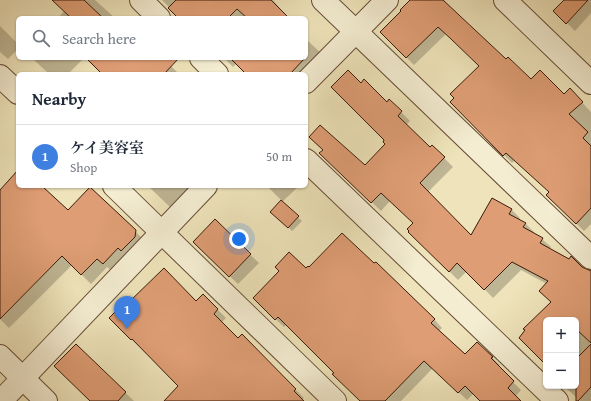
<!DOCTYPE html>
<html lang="en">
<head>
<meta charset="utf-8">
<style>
  :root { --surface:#fff; --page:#f6f6f7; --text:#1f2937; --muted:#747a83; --line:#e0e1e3; --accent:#111827 }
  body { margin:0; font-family:"Gentium Book Plus","Noto Serif JP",serif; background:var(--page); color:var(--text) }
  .controls { position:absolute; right:12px; bottom:12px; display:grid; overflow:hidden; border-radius:6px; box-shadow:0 1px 3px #0004 }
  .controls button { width:36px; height:36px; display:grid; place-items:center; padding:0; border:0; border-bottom:1px solid var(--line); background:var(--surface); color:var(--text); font:20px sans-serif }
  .you { position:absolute; left:239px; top:239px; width:14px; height:14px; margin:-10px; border:3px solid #fff; border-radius:50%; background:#1a73e8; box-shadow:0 0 0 6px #1a73e833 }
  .badge { display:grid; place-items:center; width:26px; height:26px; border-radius:50%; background:var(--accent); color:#fff; font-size:13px; font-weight:700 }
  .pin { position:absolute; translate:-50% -33px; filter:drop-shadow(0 1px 2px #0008) }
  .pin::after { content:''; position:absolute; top:21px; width:14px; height:12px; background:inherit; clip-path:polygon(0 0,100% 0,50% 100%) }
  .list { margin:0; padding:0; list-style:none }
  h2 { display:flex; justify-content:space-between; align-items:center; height:52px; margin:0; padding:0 16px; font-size:17px }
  h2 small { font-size:13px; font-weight:400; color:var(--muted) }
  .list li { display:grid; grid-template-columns:26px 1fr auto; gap:12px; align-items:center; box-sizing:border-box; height:64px; padding:0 16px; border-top:1px solid var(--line) }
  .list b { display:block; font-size:15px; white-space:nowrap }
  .list p { margin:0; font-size:13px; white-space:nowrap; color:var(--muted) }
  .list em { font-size:13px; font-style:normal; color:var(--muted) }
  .icon { flex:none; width:22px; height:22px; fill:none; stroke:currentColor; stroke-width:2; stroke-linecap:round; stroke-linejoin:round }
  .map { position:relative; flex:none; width:591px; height:401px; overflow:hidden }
  .search { position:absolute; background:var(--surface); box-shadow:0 1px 3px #0004; left:16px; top:16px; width:292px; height:44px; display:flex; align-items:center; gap:10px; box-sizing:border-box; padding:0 14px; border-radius:6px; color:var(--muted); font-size:15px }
  .panel { position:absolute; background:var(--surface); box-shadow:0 1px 3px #0004; left:16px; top:72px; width:292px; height:116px; border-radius:6px }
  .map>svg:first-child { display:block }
</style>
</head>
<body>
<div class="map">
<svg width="591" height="401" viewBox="0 0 591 401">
  <rect width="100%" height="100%" fill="#eee3ba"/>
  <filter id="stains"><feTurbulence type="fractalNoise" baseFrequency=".005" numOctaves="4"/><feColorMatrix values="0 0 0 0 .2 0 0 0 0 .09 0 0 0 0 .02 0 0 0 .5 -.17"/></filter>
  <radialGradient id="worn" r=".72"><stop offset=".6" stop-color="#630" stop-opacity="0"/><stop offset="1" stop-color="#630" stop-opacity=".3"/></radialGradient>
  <g fill="#0003">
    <polygon points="53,0 95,0 115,18 58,18 64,11"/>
    <polygon points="162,0 273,0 288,18 180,18"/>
    <polygon points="414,0 444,0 451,8 450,9 506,61 531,80 564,95 577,97 591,112 591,224 584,231 547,195 550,192 515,160 512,163 451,102 480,66 446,34 414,65 381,32"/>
    <polygon points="565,0 591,0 591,13 575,31 555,11"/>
    <polygon points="0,26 18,44 18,49 8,59 0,52"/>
    <polygon points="306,39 323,55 300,74 248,74 237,63 233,67 224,58 306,58"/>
    <polygon points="32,58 84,58 68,74 49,74"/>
    <polygon points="87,58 163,58 179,74 103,74"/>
    <polygon points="361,84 387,103 389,100 410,121 406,125 430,148 432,146 453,167 428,192 471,237 511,209 520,218 519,220 525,223 534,232 533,234 542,239 551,247 550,249 591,273 591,401 580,401 564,386 576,386 576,320 546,320 546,364 520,338 552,302 547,284 521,270 493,298 467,271 458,280 410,232 415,223 390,201 381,211 330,162 365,167 387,144"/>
    <polygon points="18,172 18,186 41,186 68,212 135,231 144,240 113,272 107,267 91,284 72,265 9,328 0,319 0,191"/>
    <polygon points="148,186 190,186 170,207"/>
    <polygon points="267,186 299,186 282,202 302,221 292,231 272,212 282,201"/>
    <polygon points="215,221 259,263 238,284 194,242"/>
    <polygon points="306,270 434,319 442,328 439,331 465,356 477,343 500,365 498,367 521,390 515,397 520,401 481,401 474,393 467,400 433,368 401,401 361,401 287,324 284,327 254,298"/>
    <polygon points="203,295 226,318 221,323 238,339 242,336 304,398 302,400 303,401 165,401 179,386 110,318 127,305 196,302"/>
    <polygon points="76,345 134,401 91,401"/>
  </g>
  <g fill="#de9d74" stroke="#3a1b0a">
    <polygon points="52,0 84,0 103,18 71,18"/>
    <polygon points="176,0 271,0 289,18 247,18 237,9 228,18 178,18 168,8"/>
    <polygon points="410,0 443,0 506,59 508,57 531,79 540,70 564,94 570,88 583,102 569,114 588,132 583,138 591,146 591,208 576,224 546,195 549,192 506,153 503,156 450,102 454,98 450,94 479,66 451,39 438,27 406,58 380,32 401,11 400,10"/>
    <polygon points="564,0 588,0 566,24 553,11"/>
    <polygon points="86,58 179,58 164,74 102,74"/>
    <polygon points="230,58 305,58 290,74 246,74"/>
    <polygon points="348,70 361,83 364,79 387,102 389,99 402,111 398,116 430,147 432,145 445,157 420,183 471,235 492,198 512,209 509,214 526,223 523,227 543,238 540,243 569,259 571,256 582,267 591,271 591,343 576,329 576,320 546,320 546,365 519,338 525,330 523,329 551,302 539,291 548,281 512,262 484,290 457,263 449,272 408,232 409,231 407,229 413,223 381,193 371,203 319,153 323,150 309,137 320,125 365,165 385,144 383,142 384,140 331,87"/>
    <polygon points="18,170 18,186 42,186 68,210 90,187 136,230 135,237 121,251 118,248 103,264 97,259 81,275 62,256 0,319 0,190"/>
    <polygon points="281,200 299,216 288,228 270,212"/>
    <polygon points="215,219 251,254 229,277 193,242"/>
    <polygon points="342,233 374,263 376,262 435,319 431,323 465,354 477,342 493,357 491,358 514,381 508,388 521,401 480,401 465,386 458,393 424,361 385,401 360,401 332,374 334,373 278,317 275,320 253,298 279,271 275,267 289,252 306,268 308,266 309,267"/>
    <polygon points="164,268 196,301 203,294 218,309 214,314 238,338 242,334 296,389 294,391 304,401 164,401 178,386 132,339 131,340 109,318 125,302 127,304"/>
    <polygon points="76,344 126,392 118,401 90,401 54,366"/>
    <polygon points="591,344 591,387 578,401 576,401 576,359"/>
  </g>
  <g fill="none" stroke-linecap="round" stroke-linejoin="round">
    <defs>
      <g id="minor">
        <polyline points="141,0 159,18"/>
        <polyline points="323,0 591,258"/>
        <polyline points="505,0 591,83"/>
        <polyline points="201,58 217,74"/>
        <polyline points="0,76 18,93"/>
        <polyline points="306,82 387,0"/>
        <polyline points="306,160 557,401"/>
        <polyline points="114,186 335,401"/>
        <polyline points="0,356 46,401"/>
        <polyline points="1,401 206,186"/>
      </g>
    </defs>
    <use href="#minor" stroke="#674d36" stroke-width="24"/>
    <use href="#minor" stroke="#f4edd2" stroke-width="22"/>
  </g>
  <rect width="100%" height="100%" filter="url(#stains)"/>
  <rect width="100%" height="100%" fill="url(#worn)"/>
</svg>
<div class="controls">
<button>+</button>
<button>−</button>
</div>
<div class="you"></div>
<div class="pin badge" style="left:127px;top:329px;background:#3f7fe0">1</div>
<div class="search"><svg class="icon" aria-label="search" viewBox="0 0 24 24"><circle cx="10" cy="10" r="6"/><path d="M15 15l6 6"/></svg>Search here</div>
<section class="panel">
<h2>Nearby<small></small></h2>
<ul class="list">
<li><span class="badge" style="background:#3f7fe0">1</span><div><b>ケイ美容室</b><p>Shop</p></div><em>50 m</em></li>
</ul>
</section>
</div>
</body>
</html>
